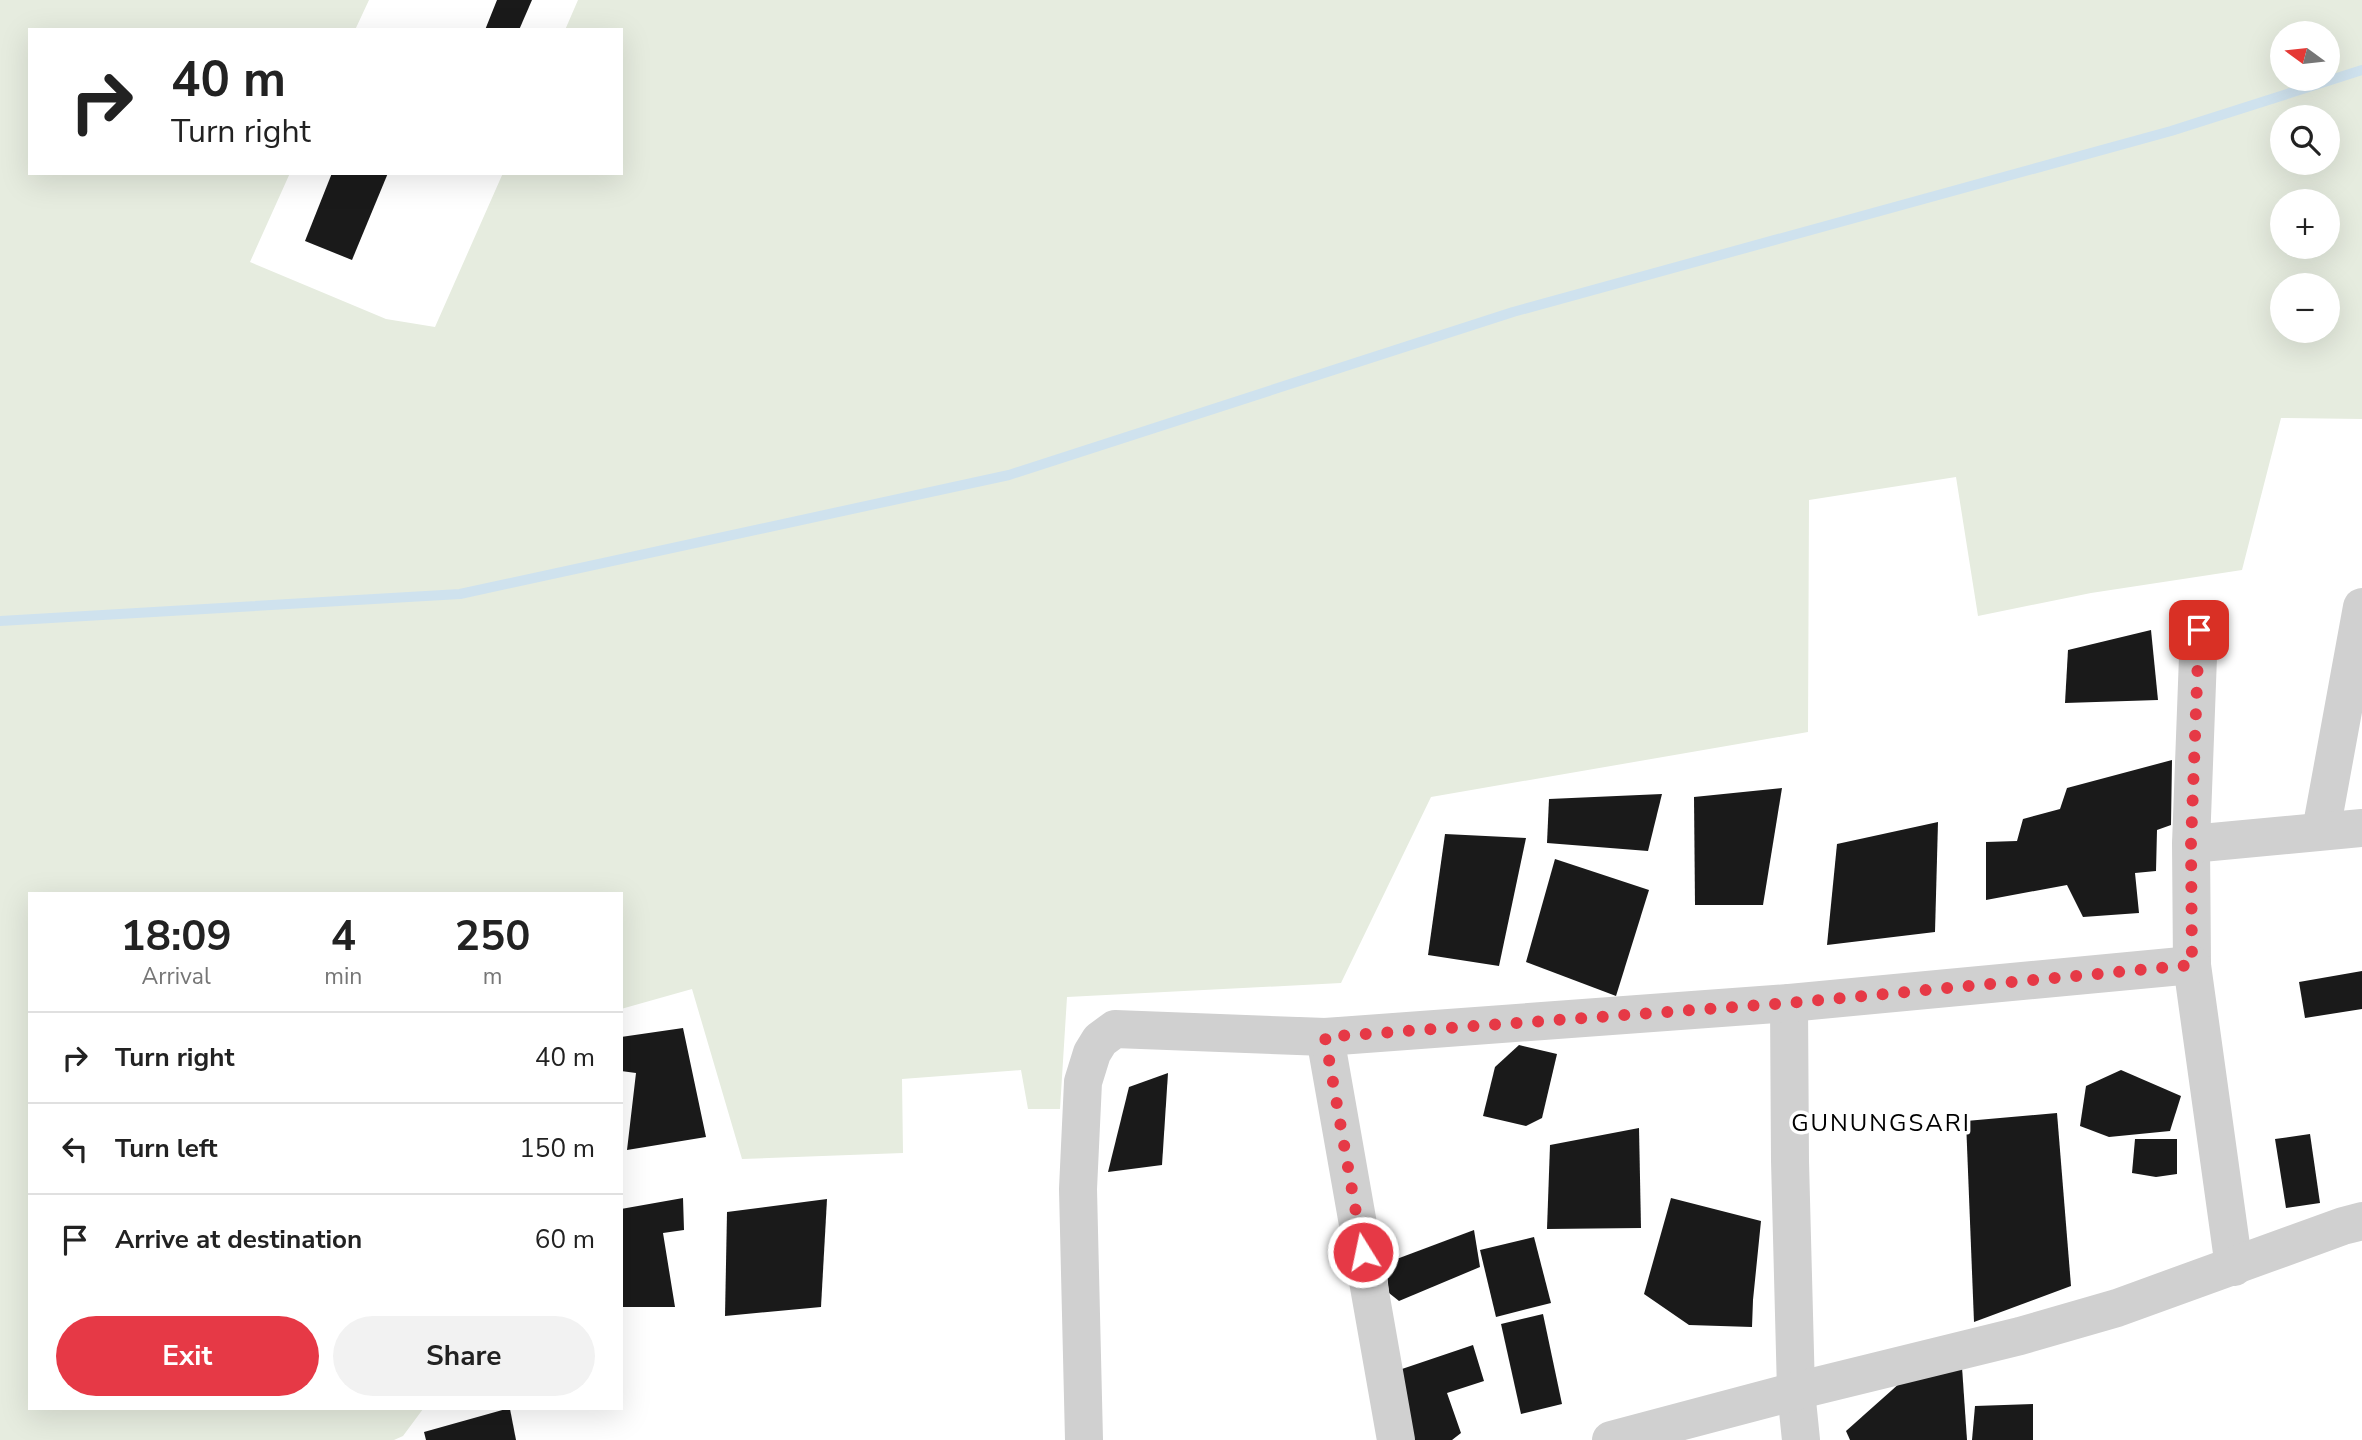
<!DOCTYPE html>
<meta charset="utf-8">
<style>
:root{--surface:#fff;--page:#f2f2f2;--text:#222;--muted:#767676;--line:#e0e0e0;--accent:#e63946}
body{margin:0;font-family:"Nunito Sans",sans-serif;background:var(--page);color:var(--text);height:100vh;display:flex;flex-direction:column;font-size:26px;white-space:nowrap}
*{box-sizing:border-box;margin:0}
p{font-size:23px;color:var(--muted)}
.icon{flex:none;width:38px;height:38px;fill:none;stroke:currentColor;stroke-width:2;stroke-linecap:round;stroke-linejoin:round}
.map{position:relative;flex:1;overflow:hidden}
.side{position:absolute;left:28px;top:892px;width:595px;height:518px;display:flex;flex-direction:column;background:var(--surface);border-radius:0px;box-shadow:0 7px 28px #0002}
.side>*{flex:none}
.top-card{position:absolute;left:28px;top:28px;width:595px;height:147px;border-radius:0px;box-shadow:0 7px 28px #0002;background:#fff;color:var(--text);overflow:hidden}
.needle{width:46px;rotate:285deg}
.tools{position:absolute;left:2270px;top:21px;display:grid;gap:14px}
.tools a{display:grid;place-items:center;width:70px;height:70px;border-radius:50%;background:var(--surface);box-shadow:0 7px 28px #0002;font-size:35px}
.pin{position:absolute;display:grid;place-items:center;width:60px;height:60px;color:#fff;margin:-30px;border-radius:14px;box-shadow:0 4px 10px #0006}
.me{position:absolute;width:77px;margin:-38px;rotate:350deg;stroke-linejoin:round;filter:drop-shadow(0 0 5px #0008)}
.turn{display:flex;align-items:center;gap:24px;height:147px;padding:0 28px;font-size:32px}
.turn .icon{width:91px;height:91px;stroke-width:2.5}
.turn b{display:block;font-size:49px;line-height:60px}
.eta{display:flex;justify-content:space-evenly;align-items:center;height:119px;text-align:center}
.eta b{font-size:42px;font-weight:700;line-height:49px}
.action{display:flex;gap:14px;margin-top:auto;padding:14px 28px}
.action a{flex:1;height:80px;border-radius:42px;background:var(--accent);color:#fff;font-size:28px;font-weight:700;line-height:80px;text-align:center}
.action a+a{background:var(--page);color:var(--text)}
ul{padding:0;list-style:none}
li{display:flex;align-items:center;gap:21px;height:91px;padding:0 28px;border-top:2px solid var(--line)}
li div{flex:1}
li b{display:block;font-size:26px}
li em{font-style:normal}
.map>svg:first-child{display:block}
.green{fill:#e6ecdf;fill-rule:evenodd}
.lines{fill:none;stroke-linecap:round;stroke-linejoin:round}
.stream{stroke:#cfe2ee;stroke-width:10}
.building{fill:#1a1a1a}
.street{stroke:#d0d0d0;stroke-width:38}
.route{stroke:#e63946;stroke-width:12;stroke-dasharray:0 21.6}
.labels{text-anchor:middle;stroke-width:7;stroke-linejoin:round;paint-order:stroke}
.quarter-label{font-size:24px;letter-spacing:2px;fill:#000;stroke:#fff}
</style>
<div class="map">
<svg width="2362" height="1440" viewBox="0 0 2362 1440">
<rect width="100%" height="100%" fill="#fff"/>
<!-- green -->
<path class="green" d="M0,0h369l-14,30h-325v143h260l-40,89 136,57 49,8 68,-154h118v-143h-56l13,-30h1784v419l-81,-1 -39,152 -151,23 -113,23 -22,-139 -147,23 -1,232 -377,65 -90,186 -274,14 -7,112h-32l-7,-39 -119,9 1,74 -161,6 -50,-170 -71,20v-115h-591v515h393l-20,27 -9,4h-394zM2282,33h46v46h-46zM2282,117h46v46h-46zM2282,201h46v46h-46zM2282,285h46v46h-46z"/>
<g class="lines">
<!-- stream -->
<path class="stream" d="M0,621l460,-27 549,-119 504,-163 658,-181 191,-61"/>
</g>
<!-- building -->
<g class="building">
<path d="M497,0h35l-13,30h-34z"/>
<path d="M332,173h56l-36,87 -47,-19z"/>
<path d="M2151,630l7,70 -93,3 3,-53z"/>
<path d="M2172,760l-1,65 -14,5 -1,41 -21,2 4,40 -56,4 -16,-32 -81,15v-58l31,-1 6,-22 37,-10 7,-21z"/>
<path d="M1782,788l-19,117h-68l-1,-108z"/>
<path d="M1662,794l-14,57 -101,-8 2,-44z"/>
<path d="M1938,822l-3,110 -108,13 10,-101z"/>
<path d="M1445,834l81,4 -27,128 -71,-11z"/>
<path d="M1555,859l94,31 -33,106 -90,-34z"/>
<path d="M2362,971v38l-57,9 -6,-36z"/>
<path d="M683,1028l23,109 -79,13 9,-77 -15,-2v-34z"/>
<path d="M1519,1045l38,9 -15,64 -16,8 -43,-10 12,-49z"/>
<path d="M2121,1070l60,26 -11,35 -61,6 -29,-11 6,-40z"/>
<path d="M1168,1073l-6,92 -54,7 21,-85z"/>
<path d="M2057,1113l14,173 -97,36 -8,-201z"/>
<path d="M1639,1128l2,100 -94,1 3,-84z"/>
<path d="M2310,1134l10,69 -34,5 -11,-69z"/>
<path d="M2135,1139h42v35l-21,3 -24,-4z"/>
<path d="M683,1198l1,32 -21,3 12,74h-54v-98z"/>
<path d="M1671,1198l90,23 -8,79 -1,27 -63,-2 -45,-31z"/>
<path d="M827,1199l-6,108 -96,9 2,-104z"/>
<path d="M1474,1230l6,37 -81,34 -10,-8 -3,-30z"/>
<path d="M1534,1237l17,66 -55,14 -16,-67z"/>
<path d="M1543,1314l19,90 -41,10 -20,-90z"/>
<path d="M1473,1345l11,36 -37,12 14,40 -9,7h-45l-11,-69z"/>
<path d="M1962,1367l5,73h-117l-4,-9 64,-57z"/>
<path d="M2033,1404v36h-61l3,-34z"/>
<path d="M506,1409h4l6,31h-90l-2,-8z"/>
</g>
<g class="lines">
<!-- street -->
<g class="street">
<path d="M2199,630l-8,214 1,121 42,302"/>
<path d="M2321,831l41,-224"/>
<path d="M2191,844l171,-16"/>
<path d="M1789,1003l1,158 6,230 5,49"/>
<path d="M1325,1037l71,403"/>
<path d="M1084,1440l-6,-251 5,-107 9,-29 8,-13 15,-11 210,8 464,-34 403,-38"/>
<path d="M1611,1440l185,-49 224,-55 97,-28 226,-82 19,-5"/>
</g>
</g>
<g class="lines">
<!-- route -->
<path class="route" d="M1363,1252l-38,-215 464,-34 403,-38 -1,-121 8,-214"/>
</g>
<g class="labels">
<!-- quarter labels -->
<g class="quarter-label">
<text x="1881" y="1131">GUNUNGSARI</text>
</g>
</g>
</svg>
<div class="tools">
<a><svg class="needle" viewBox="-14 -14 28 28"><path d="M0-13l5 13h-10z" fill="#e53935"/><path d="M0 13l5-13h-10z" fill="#767676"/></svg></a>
<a><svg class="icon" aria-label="search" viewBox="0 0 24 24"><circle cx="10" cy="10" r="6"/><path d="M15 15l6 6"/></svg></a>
<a>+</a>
<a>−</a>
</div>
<div class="pin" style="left:2199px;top:630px;background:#d93025"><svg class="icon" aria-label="arrive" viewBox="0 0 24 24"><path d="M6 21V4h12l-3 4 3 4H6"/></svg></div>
<svg class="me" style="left:1363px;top:1252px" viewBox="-20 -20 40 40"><circle r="17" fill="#e63946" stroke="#fff" stroke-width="3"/><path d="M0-11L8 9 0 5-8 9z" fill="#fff"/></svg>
<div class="top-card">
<div class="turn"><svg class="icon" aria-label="right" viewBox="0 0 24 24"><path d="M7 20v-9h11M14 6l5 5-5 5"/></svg><div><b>40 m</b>Turn right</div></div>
</div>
<section class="side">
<div class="eta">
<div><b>18:09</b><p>Arrival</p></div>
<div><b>4</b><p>min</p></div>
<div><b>250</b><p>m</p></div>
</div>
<ul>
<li><svg class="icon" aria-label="right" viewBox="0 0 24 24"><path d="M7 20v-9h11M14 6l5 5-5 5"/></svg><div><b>Turn right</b></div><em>40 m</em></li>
<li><svg class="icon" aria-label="left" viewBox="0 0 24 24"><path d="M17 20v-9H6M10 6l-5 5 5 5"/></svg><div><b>Turn left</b></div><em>150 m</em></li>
<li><svg class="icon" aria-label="arrive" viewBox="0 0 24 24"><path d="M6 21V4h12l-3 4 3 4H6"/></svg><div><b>Arrive at destination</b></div><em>60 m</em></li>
</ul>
<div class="action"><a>Exit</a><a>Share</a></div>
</section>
</div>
